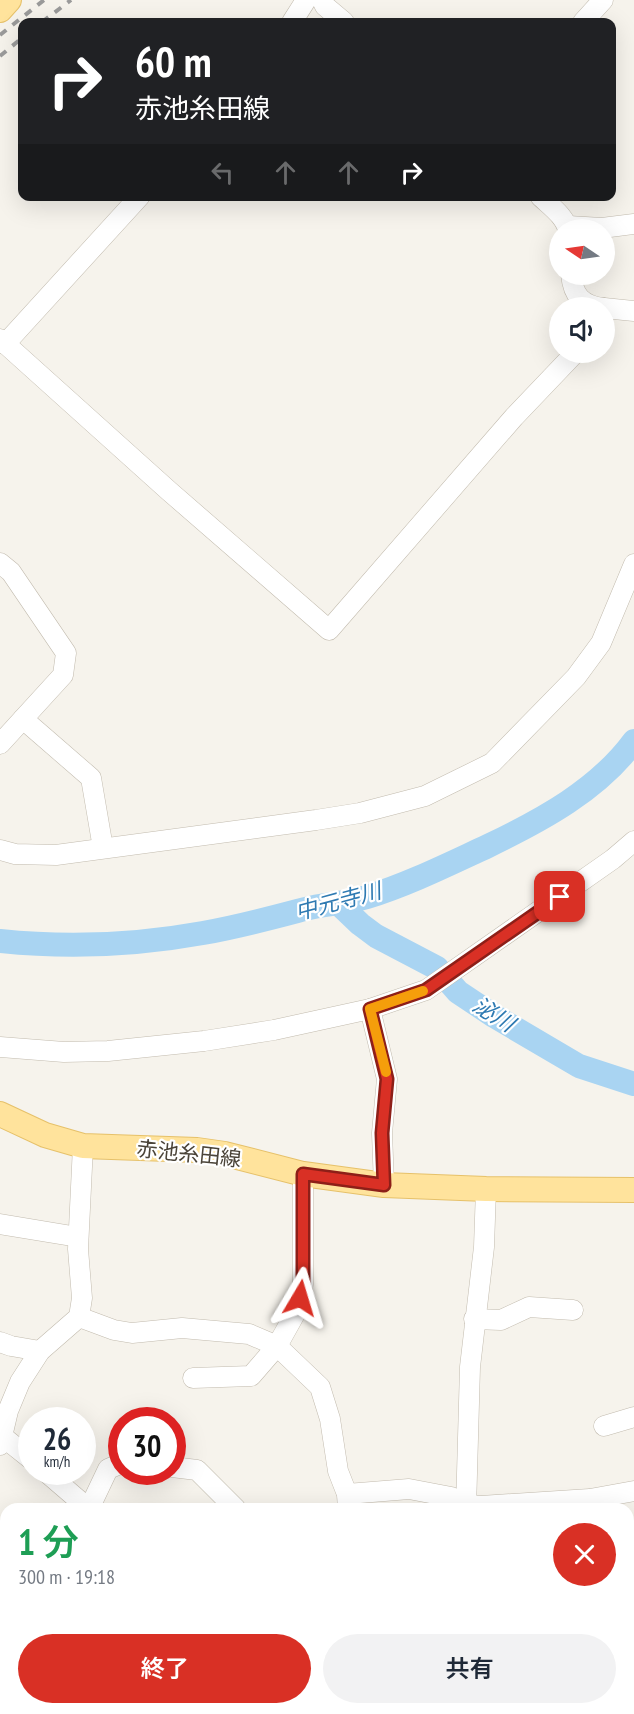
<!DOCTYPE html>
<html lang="ja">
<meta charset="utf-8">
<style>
:root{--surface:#fff;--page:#f2f2f3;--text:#1f2937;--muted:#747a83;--accent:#d93025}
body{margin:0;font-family:"PT Sans Narrow","Noto Sans JP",sans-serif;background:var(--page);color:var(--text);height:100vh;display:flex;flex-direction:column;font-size:22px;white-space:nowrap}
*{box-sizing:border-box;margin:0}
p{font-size:20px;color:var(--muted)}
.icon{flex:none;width:33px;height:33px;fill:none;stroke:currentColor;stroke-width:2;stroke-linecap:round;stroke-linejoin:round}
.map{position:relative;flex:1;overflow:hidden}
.side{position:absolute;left:0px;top:1503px;width:634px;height:212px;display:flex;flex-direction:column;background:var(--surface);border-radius:18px 18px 0 0;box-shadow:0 6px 24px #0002}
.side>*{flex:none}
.hud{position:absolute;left:18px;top:18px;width:598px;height:183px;border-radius:12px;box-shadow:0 6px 24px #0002;background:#202124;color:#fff;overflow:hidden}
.needle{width:39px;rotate:283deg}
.buttons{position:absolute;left:549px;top:219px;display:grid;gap:12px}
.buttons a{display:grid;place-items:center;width:66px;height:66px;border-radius:50%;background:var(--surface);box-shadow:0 6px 24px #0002;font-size:30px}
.speed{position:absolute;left:18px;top:1407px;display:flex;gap:12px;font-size:30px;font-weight:700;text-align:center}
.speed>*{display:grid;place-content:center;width:78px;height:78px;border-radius:50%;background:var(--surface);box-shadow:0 6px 24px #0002;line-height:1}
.speed small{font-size:15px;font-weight:400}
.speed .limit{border:9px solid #d22;background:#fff;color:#111}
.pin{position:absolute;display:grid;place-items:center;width:51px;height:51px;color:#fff;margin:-26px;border-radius:12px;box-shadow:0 3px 9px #0006}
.me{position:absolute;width:66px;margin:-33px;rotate:7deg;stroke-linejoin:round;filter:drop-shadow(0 0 4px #0008)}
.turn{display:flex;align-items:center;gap:21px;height:126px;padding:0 18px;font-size:27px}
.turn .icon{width:78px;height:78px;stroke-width:2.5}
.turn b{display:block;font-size:42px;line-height:51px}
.lanes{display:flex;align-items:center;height:57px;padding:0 18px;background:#0003;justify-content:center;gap:30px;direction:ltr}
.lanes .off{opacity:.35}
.round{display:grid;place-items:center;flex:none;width:63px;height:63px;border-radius:32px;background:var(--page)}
.head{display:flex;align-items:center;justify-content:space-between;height:102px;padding:0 18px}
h1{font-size:36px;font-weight:600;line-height:45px;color:#1e9e55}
.button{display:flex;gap:12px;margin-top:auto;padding:12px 18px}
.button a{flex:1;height:69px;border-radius:36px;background:var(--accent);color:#fff;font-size:24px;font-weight:600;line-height:69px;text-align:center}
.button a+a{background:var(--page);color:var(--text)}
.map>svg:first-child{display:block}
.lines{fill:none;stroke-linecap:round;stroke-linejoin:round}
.river{stroke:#a9d4f2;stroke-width:24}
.minor-casing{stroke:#c2bbae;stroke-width:21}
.major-casing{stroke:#e6c16a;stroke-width:26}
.minor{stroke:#fff;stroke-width:20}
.major{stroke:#ffe39c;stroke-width:24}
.rail{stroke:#9a9a9a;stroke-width:4;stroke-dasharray:8 8;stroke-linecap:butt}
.route-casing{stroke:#8d1f18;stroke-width:15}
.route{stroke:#d93025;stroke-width:10}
.slow{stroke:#f59e0b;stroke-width:10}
.labels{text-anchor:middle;stroke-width:4.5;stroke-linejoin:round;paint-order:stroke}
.street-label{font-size:21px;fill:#4b4439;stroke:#fff}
.water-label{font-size:22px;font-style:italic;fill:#2e7ab2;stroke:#fff}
</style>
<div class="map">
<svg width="634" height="1714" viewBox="0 0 634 1714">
<rect width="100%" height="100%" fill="#f6f3ec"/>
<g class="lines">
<!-- river -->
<g class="river">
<path d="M338,903l22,21 16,12 61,32 21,24 36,24 85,50 55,18"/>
<path d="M0,941c67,7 137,4 203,-8 35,-6 68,-15 102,-24 20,-5 42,-6 62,-12 42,-13 82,-33 121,-51 54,-26 110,-56 146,-105"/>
</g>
<!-- minor casing -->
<g class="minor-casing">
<g id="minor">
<path d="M322,0l3,6 19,16"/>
<path d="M292,22l14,-22"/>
<path d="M583,22l20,-22"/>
<path d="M540,196c10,10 25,20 28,34"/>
<path d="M568,226l34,2 32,-4"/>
<path d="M571,274c2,22 11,31 32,34"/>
<path d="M604,308l30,3"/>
<path d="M0,339l169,152 160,139 185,-213 62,-65"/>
<path d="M5,344l135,-148"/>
<path d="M0,563l11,9 55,81 -3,22 -63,69"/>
<path d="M23,719l68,59 12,70"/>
<path d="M0,850l15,4 41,1 260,-35 44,-7 65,-17 67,-33 84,-86 25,-34 33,-79"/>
<path d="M370,1009l17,70 -5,54 2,52"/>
<path d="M0,1047l64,5 44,-1 96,-10 70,-11 96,-21 56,-19 187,-131 21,-18"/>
<path d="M0,1224l78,13"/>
<path d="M79,1317l35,13 18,3 50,-5 67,6 28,12 43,41 10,32 8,52 9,23 1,15"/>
<path d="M474,1319l27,1 28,-13 44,3"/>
<path d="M0,1342l11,4 29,5"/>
<path d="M193,1378l58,-2 26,-30 19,-34 7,-28v-110"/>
<path d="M604,1426l30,-9"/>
<path d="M2,1436l30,24"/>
<path d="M0,1445l8,-34 12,-29 20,-31 39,-34 3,-19 -4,-49 5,-103"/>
<path d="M172,1467l25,3 39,39"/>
<path d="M46,1472l43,37 19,-40 14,-6"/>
<path d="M347,1494l62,-5 42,8 16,8 14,1 109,-7 44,-8"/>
<path d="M466,1509l4,-142 14,-120 2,-58"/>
<path d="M628,1605l6,-22"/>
<path d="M0,1664l1,-2 5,2"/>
<path d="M628,1665l6,20"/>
<path d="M505,1708l12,6"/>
<path d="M68,1714l7,-6"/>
<path d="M290,1714l2,-6"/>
<path d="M408,1714l3,-6"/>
</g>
</g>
<!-- major casing -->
<g class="major-casing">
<g id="major">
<path d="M0,10l9,-10"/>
<path d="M0,1114l45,21 38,11 114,4 28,4 78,20 81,11 102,4 148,1"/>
</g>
</g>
<!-- minor -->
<use href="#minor" class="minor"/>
<!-- major -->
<use href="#major" class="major"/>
<!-- rail -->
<g class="rail">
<path d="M42,22l29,-22"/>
<path d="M0,35l44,-35"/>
<path d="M0,56l22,-18"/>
</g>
</g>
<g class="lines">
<!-- route casing -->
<g class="route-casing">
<path id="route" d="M300,1298l3,-14v-110l81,11 -2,-52 5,-54 -17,-70 56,-19 134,-93"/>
</g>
<!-- route -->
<use href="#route" class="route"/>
<!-- slow -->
<path class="slow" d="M386,1072l-16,-63 53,-18"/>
</g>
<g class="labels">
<!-- street labels -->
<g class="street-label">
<text transform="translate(189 1154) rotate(6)" y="7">赤池糸田線</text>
</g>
<!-- water labels -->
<g class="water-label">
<text transform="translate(338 901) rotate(-15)" y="8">中元寺川</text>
<text transform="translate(494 1014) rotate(32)" y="8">泌川</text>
</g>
</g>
</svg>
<div class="buttons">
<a><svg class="needle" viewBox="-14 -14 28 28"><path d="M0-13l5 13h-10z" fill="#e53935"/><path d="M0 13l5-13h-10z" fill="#747a83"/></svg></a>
<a><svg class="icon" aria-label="sound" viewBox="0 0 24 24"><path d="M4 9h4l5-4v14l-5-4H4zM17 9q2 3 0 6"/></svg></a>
</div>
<div class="speed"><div>26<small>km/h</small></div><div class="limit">30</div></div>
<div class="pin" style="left:560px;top:897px;background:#d93025"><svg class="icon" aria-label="arrive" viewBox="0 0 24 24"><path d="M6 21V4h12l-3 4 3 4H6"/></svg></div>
<svg class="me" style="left:300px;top:1298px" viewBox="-20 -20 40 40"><path d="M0-17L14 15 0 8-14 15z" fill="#d93025" stroke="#fff" stroke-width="4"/></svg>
<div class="hud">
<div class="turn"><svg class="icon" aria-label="right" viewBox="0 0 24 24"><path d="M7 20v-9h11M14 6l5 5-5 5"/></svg><div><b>60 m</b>赤池糸田線</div></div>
<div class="lanes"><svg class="icon off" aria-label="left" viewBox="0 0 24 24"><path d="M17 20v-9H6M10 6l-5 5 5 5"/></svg><svg class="icon off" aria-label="ahead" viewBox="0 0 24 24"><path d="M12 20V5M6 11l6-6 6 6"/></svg><svg class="icon off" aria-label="ahead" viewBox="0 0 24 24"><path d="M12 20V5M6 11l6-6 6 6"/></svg><svg class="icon" aria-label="right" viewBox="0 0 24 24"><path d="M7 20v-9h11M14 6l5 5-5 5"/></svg></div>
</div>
<section class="side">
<div class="head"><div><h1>1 分</h1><p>300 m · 19:18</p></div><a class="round" style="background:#d93025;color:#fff"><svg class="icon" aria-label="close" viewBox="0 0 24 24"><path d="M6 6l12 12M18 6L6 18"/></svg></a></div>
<div class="button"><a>終了</a><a>共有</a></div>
</section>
</div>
